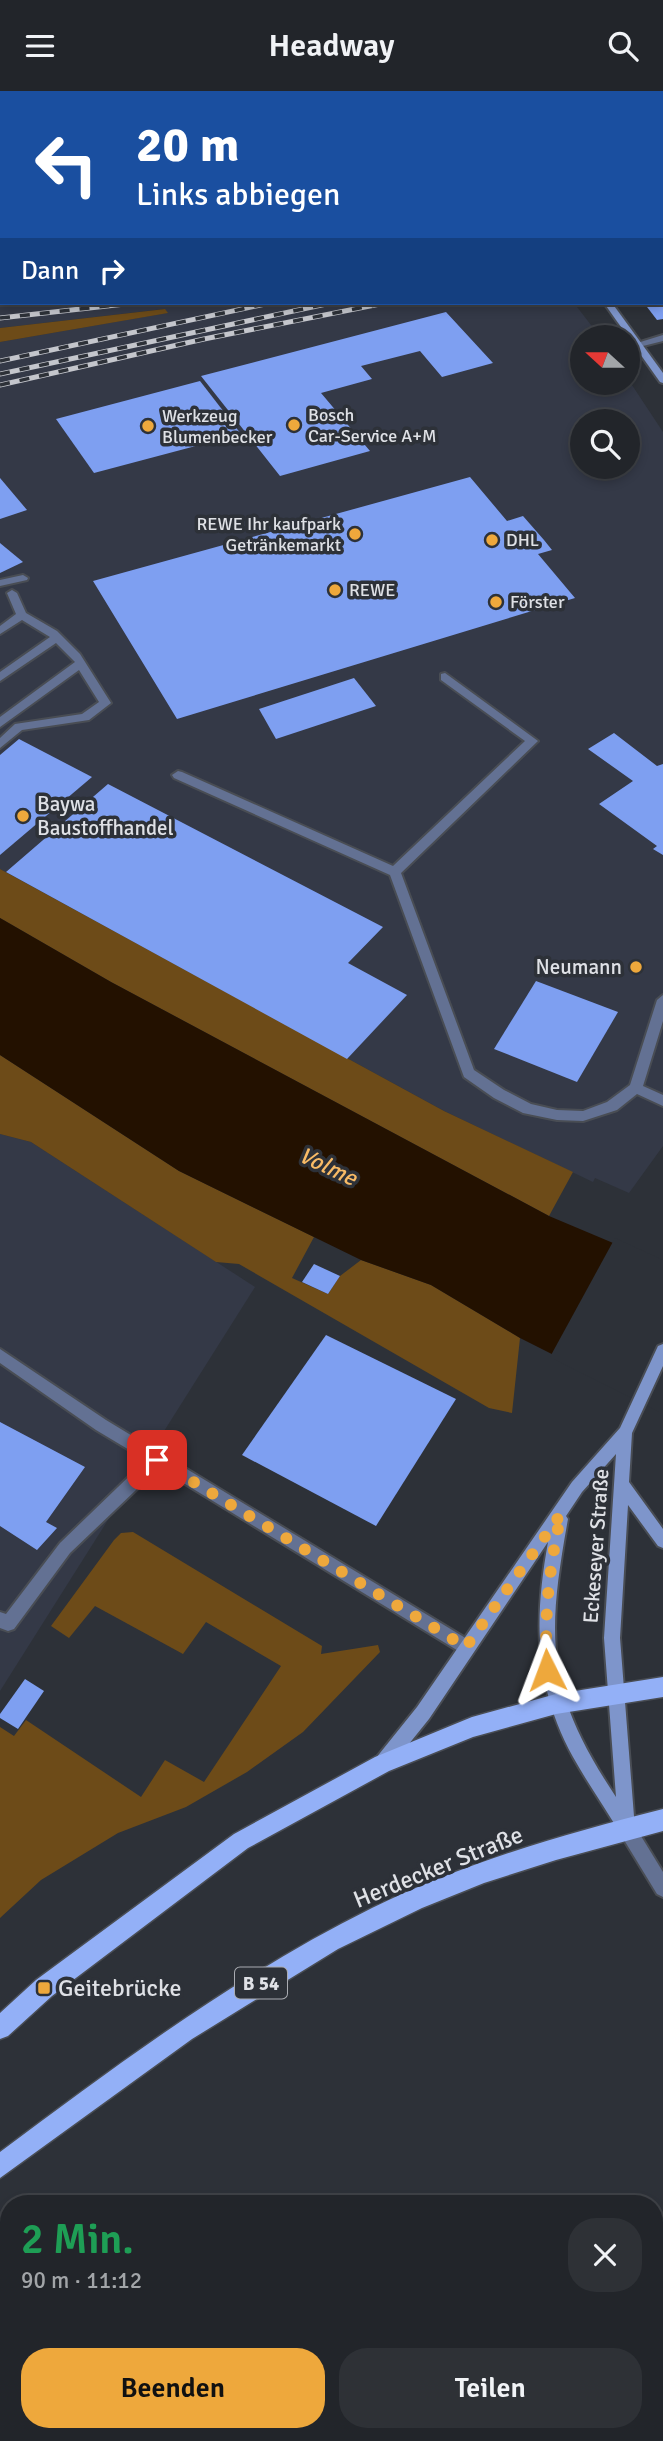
<!DOCTYPE html>
<html lang="de">
<meta charset="utf-8">
<style>
:root{--surface:#22252a;--page:#2e3136;--text:#f1f3f6;--muted:#a2a5a8;--line:#3f4247;--accent:#eea83c}
body{margin:0;font-family:Signika,sans-serif;background:var(--page);color:var(--text);height:100vh;display:flex;flex-direction:column;font-size:26px;white-space:nowrap}
*{box-sizing:border-box;margin:0}
p{font-size:23px;color:var(--muted)}
.icon{flex:none;width:38px;height:38px;fill:none;stroke:currentColor;stroke-width:2;stroke-linecap:round;stroke-linejoin:round}
.map{position:relative;flex:1;overflow:hidden}
.sheet{position:absolute;left:0px;top:2104px;width:663px;height:247px;display:flex;flex-direction:column;background:var(--surface);border-radius:28px 28px 0 0;box-shadow:0 4px 10px #0003,0 0 0 2px var(--line)}
.sheet>*{flex:none}
.guide{position:absolute;left:0px;top:0px;width:663px;height:214px;box-shadow:0 4px 10px #0003,0 0 0 2px var(--line);background:#1a4fa0;color:#fff;overflow:hidden}
.needle{width:46px;rotate:291deg}
.buttons{position:absolute;left:570px;top:234px;display:grid;gap:14px}
.buttons a{display:grid;place-items:center;width:70px;height:70px;border-radius:50%;background:var(--surface);box-shadow:0 4px 10px #0003,0 0 0 2px var(--line);font-size:35px}
.pin{position:absolute;display:grid;place-items:center;width:60px;height:60px;color:#fff;margin:-30px;border-radius:14px;box-shadow:0 4px 10px #0006}
.me{position:absolute;width:77px;margin:-38px;rotate:357deg;stroke-linejoin:round;filter:drop-shadow(0 0 5px #0008)}
.turn{display:flex;align-items:center;gap:24px;height:147px;padding:0 21px;font-size:32px}
.turn .icon{width:91px;height:91px;stroke-width:2.5}
.turn b{display:block;font-size:49px;line-height:60px}
.then{display:flex;align-items:center;height:66px;padding:0 21px;background:#0003;gap:14px;font-size:26px}
.round{display:grid;place-items:center;flex:none;width:74px;height:74px;border-radius:28px;background:var(--page)}
.overview{display:flex;align-items:center;justify-content:space-between;height:119px;padding:0 21px}
h1{font-size:42px;font-weight:600;line-height:52px;color:#1e9e55}
.cta{display:flex;gap:14px;margin-top:auto;padding:14px 21px}
.cta a{flex:1;height:80px;border-radius:28px;background:var(--accent);color:#111;font-size:28px;font-weight:600;line-height:80px;text-align:center}
.cta a+a{background:var(--page);color:var(--text)}
header{display:flex;justify-content:space-between;align-items:center;height:91px;padding:0 21px;background:var(--surface);font-size:32px;font-weight:600}
.map>svg:first-child{display:block}
.built{fill:#343947;fill-rule:evenodd}
.green{fill:#6d4b18}
.water{fill:#231100}
.pier{fill:#2d3138}
.building{fill:#7e9ff1}
.lines{fill:none;stroke-linecap:round;stroke-linejoin:round}
.lane-casing{stroke:#494d54;stroke-width:4}
.street-casing{stroke:#494d54;stroke-width:4}
.secondary-casing{stroke:#494d54;stroke-width:4}
.primary-casing{stroke:#494d54;stroke-width:3}
.lane{fill:#637193;fill-rule:evenodd}
.street{fill:#637193;fill-rule:evenodd}
.secondary{fill:#7e95cb;fill-rule:evenodd}
.primary{fill:#93b0f7;fill-rule:evenodd}
.rail-casing{stroke:#c4c6cc;stroke-width:5}
.rail{stroke:#2d3138;stroke-width:3.5;stroke-dasharray:10;stroke-linecap:butt}
.route{stroke:#eea83c;stroke-width:12;stroke-dasharray:0 21.6}
.poi-dot{fill:#eea83c;stroke:#2d3138;stroke-width:2.5}
.labels{text-anchor:middle;stroke-width:7;stroke-linejoin:round;paint-order:stroke}
.far-poi-label{font-size:18px;fill:#dfe1e6;stroke:#2d3138;text-anchor:start}
.shield{fill:#2d3138;stroke:#aaacb2;stroke-width:2}
.shield-label{font-size:19px;font-weight:bold;fill:#dfe1e6}
.poi-label{font-size:21px;fill:#dfe1e6;stroke:#2d3138;text-anchor:start}
.street-label{font-size:21px;fill:#dfe1e6;stroke:#2d3138}
.water-label{font-size:23px;font-style:italic;fill:#f8bb66;stroke:#2d3138}
.near-street-label{font-size:24px;fill:#dfe1e6;stroke:#2d3138}
.near-poi-label{font-size:24px;fill:#dfe1e6;stroke:#2d3138;text-anchor:start}
</style>
<header><svg class="icon" aria-label="menu" viewBox="0 0 24 24"><path d="M4 6h16M4 12h16M4 18h16"/></svg>Headway<svg class="icon" aria-label="search" viewBox="0 0 24 24"><circle cx="10" cy="10" r="6"/><path d="M15 15l6 6"/></svg></header>
<div class="map">
<svg width="663" height="2350" viewBox="0 0 663 2350">
<rect width="100%" height="100%" fill="#2d3138"/>
<!-- built -->
<g class="built">
<path d="M0,0h417l1,2h-416l-2,139z"/>
<path d="M0,190l2,22h572l27,35h-18v45h45v-4l35,53v714l-34,47 -34,-15 -2,4 -149,-71 -444,-242v-527l167,-29 -3,-4 -164,19zM583,331h45v45h-45z"/>
<path d="M0,1043l31,8 224,145 -255,404z"/>
</g>
<!-- green -->
<g class="green">
<path d="M165,218l3,4 -168,29v-14z"/>
<path d="M0,778l444,242 129,61 -24,44 -438,-234 -111,-64z"/>
<path d="M0,964l179,116 135,66 -22,41 36,16 12,-18 21,-16 70,25 89,53 -8,75 -23,-5 -250,-144 -23,-2 -185,-120 -31,-8z"/>
<path d="M133,1441l189,114 -1,8 57,-9 2,7 -77,80 -56,40 -61,35 -68,26 -77,47 -41,38v-191l14,9 12,-16 115,77 24,-37 39,22 77,-116 -75,-44 -23,32 -88,-48 -26,32 -18,-12 63,-86 7,-7z"/>
</g>
<!-- water -->
<path class="water" d="M0,827l111,64 438,234 114,48v146l-143,-72 -89,-53 -70,-25 -182,-89 -179,-116z"/>
<!-- pier -->
<path class="pier" d="M615,1147l48,22v154l-113,-57z"/>
<!-- building -->
<g class="building">
<path d="M644,212h19v16l-6,1z"/>
<path d="M446,221l47,51 -51,14 -22,-26 -59,15 11,13 -51,14 49,58 -90,25 -79,-100z"/>
<path d="M200,290l41,53 -147,39 -38,-54z"/>
<path d="M470,386l37,44 16,-5 21,24 8,10 -14,4 37,44 -398,121 -84,-138z"/>
<path d="M0,387l27,32 -27,9z"/>
<path d="M0,452l23,19 -23,11z"/>
<path d="M354,587l22,28 -100,33 -17,-30z"/>
<path d="M614,642l43,33 6,-2v91l-10,-6 4,-3 -58,-42 34,-23 -45,-32z"/>
<path d="M19,648l73,38 -92,78v-100z"/>
<path d="M108,693l275,143 -35,36 59,32 -60,64 -341,-187z"/>
<path d="M536,890l82,31 -41,70 -83,-33z"/>
<path d="M314,1173l26,12 -12,18 -26,-12z"/>
<path d="M326,1244l130,64 -80,127 -134,-71z"/>
<path d="M0,1331l85,45 -39,55 11,6 -20,22 -37,-24z"/>
<path d="M25,1588l19,12 -26,38 -18,-11v-4z"/>
<path d="M663,2306v44h-192l2,-4 32,-4h149v-35z"/>
</g>
<g class="lines">
<!-- lane casing -->
<g class="lane-casing">
<g id="lane">
<path d="M32,0h8l2,2h-9z"/>
<path d="M23,484l5,3 -1,2 -27,6v-6z"/>
<path d="M12,499l5,3 9,20 31,18 23,23 31,49 -22,17 -67,10 -22,18v-10l15,-14 67,-10 17,-12 -20,-32 -79,57v-10l75,-55 -19,-19 -56,38v-9l50,-35 -28,-17 -22,14v-8l16,-12 -9,-21z"/>
<path d="M445,582l93,68 -137,132 73,197 30,20 27,14 26,6 26,1 24,-9 23,-17 27,-85 6,-5v26l-20,65 20,9v11l-26,-12 -20,16 -34,11 -26,-1 -34,-7 -29,-15 -30,-21 -74,-202 -216,-97 -2,-3 6,-4 4,1 211,94 132,-125 -84,-61v-6z"/>
<path d="M0,1258l106,71 366,222 2,5 -2,5 -6,3 -6,-3 -301,-184 -89,85 -56,76 -6,2 -8,-3v-16l6,2 54,-71 86,-83 -50,-30 -96,-67z"/>
<path d="M627,1730l6,2 30,49v25l-6,-3 -36,-59 -2,-6 2,-6z"/>
</g>
</g>
<!-- street casing -->
<g class="street-casing">
<path id="street" d="M663,244v6l-24,6 -5,-3z"/>
</g>
<!-- secondary casing -->
<g class="secondary-casing">
<g id="secondary">
<path d="M604,212h8l51,70v10l-3,-1z"/>
<path d="M663,1253v22l-31,67 -3,49 34,47v19l-5,-2 -30,-41 -8,133 15,191 -2,6 -6,2 -6,-2c-15,-26 -33,-51 -48,-78 -39,-71 -39,-137 -25,-215l-119,177 -41,51 -6,2 -6,-2 -2,-6 2,-6 41,-51 155,-225 48,-54 38,-82zM616,1363l-12,184 12,159c-70,-105 -70,-157 -48,-278l-2,-3 16,-24z"/>
</g>
</g>
<!-- primary casing -->
<g class="primary-casing">
<g id="primary">
<path d="M663,1586v20l-107,17 -83,23 -84,34 -141,77 -196,148 -44,40 -8,3v-26l36,-33 198,-146 141,-77 97,-40 84,-23z"/>
<path d="M663,1718v22l-107,29 -72,23 -62,25 -84,41 -146,90 -192,139v-26c119,-89 239,-178 372,-244 92,-45 192,-74 291,-99z"/>
</g>
</g>
<!-- lane -->
<use href="#lane" class="lane"/>
<!-- street -->
<use href="#street" class="street"/>
<!-- secondary -->
<use href="#secondary" class="secondary"/>
<!-- primary -->
<use href="#primary" class="primary"/>
<!-- rail casing -->
<g class="rail-casing">
<g id="rail">
<path d="M436,2l8,-2"/>
<path d="M0,227l134,-15"/>
<path d="M0,270l270,-58"/>
<path d="M0,283l331,-71"/>
<path d="M0,294l204,-46 181,-36"/>
</g>
</g>
<!-- rail -->
<use href="#rail" class="rail"/>
</g>
<g class="lines">
<!-- route -->
<path class="route" d="M157,1369l309,187 95,-133c-12,55 -17,100 -14,156"/>
</g>
<!-- markers -->
<g class="poi-dot">
<circle cx="294" cy="334" r="7"/>
<circle cx="148" cy="335" r="7"/>
<circle cx="355" cy="443" r="7"/>
<circle cx="492" cy="449" r="7"/>
<circle cx="335" cy="499" r="7"/>
<circle cx="496" cy="511" r="7"/>
<circle cx="23" cy="725" r="7"/>
<circle cx="636" cy="876" r="7"/>
<rect x="37" y="1890" width="14" height="14" rx="3.5"/>
</g>
<g class="labels">
<!-- far-poi labels -->
<g class="far-poi-label">
<text x="308" y="330">Bosch<tspan x="308" dy="21">Car-Service A+M</tspan></text>
<text x="162" y="331">Werkzeug<tspan x="162" dy="21">Blumenbecker</tspan></text>
<text x="341" y="439" text-anchor="end">REWE Ihr kaufpark<tspan x="341" dy="21">Getränkemarkt</tspan></text>
<text x="506" y="455">DHL</text>
<text x="349" y="505">REWE</text>
<text x="510" y="517">Förster</text>
</g>
<!-- shield labels -->
<rect class="shield" x="235" y="1876.5" width="52" height="31" rx="5"/>
<g class="shield-label">
<text x="261" y="1899">B 54</text>
</g>
<!-- poi labels -->
<g class="poi-label">
<text x="37" y="720">Baywa<tspan x="37" dy="24">Baustoffhandel</tspan></text>
<text x="622" y="883" text-anchor="end">Neumann</text>
</g>
<!-- street labels -->
<g class="street-label">
<text transform="translate(596 1455) rotate(-86)" y="7">Eckeseyer Straße</text>
</g>
<!-- water labels -->
<g class="water-label">
<text transform="translate(328 1075) rotate(25)" y="8">Volme</text>
</g>
<!-- near-street labels -->
<g class="near-street-label">
<text transform="translate(438 1776) rotate(-22)" y="8">Herdecker Straße</text>
</g>
<!-- near-poi labels -->
<g class="near-poi-label">
<text x="58" y="1905">Geitebrücke</text>
</g>
</g>
</svg>
<div class="buttons">
<a><svg class="needle" viewBox="-14 -14 28 28"><path d="M0-13l5 13h-10z" fill="#e53935"/><path d="M0 13l5-13h-10z" fill="#a2a5a8"/></svg></a>
<a><svg class="icon" aria-label="search" viewBox="0 0 24 24"><circle cx="10" cy="10" r="6"/><path d="M15 15l6 6"/></svg></a>
</div>
<div class="pin" style="left:157px;top:1369px;background:#d93025"><svg class="icon" aria-label="arrive" viewBox="0 0 24 24"><path d="M6 21V4h12l-3 4 3 4H6"/></svg></div>
<svg class="me" style="left:547px;top:1579px" viewBox="-20 -20 40 40"><path d="M0-17L14 15 0 8-14 15z" fill="#eea83c" stroke="#fff" stroke-width="4"/></svg>
<div class="guide">
<div class="turn"><svg class="icon" aria-label="left" viewBox="0 0 24 24"><path d="M17 20v-9H6M10 6l-5 5 5 5"/></svg><div><b>20 m</b>Links abbiegen</div></div>
<div class="then">Dann<svg class="icon" aria-label="right" viewBox="0 0 24 24"><path d="M7 20v-9h11M14 6l5 5-5 5"/></svg></div>
</div>
<section class="sheet">
<div class="overview"><div><h1>2 Min.</h1><p>90 m · 11:12</p></div><a class="round"><svg class="icon" aria-label="close" viewBox="0 0 24 24"><path d="M6 6l12 12M18 6L6 18"/></svg></a></div>
<div class="cta"><a>Beenden</a><a>Teilen</a></div>
</section>
</div>
